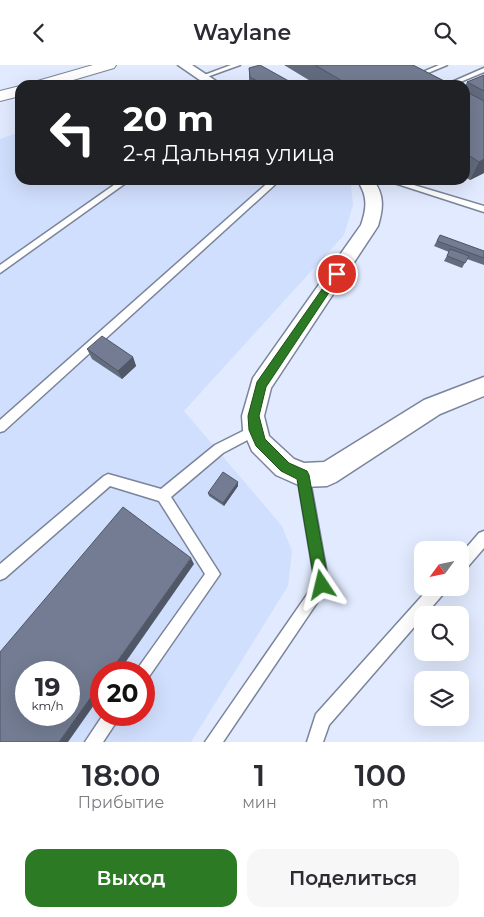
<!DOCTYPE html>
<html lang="ru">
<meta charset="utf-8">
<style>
:root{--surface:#fff;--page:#f7f7f7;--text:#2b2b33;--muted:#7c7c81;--accent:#2c7b24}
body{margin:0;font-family:Montserrat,sans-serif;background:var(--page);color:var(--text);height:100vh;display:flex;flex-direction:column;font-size:19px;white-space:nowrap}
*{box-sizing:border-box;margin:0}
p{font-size:16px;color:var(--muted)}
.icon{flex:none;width:28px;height:28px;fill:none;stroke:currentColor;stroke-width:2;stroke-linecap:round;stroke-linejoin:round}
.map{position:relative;height:677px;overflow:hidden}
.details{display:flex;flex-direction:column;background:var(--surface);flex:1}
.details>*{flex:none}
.banner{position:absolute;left:15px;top:15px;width:455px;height:105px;border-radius:15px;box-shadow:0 5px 20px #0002;background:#202124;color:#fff;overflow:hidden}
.needle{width:32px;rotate:237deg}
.fabs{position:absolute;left:414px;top:476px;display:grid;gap:10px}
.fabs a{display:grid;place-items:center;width:55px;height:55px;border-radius:10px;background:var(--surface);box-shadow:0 5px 20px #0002;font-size:25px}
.speed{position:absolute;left:15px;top:596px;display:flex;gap:10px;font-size:25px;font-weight:700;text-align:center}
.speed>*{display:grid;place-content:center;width:65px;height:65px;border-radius:50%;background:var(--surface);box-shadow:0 5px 20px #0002;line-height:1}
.speed small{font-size:12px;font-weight:400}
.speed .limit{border:8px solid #d22;background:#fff;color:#111}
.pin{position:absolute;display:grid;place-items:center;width:42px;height:42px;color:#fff;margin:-21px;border:2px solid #fff;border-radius:50%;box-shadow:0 1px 5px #0007}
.me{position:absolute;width:55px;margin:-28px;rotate:350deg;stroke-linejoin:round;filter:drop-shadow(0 0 4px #0008)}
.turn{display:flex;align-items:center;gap:18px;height:105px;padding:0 25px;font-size:22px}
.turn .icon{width:65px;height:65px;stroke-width:2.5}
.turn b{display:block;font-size:35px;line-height:42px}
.eta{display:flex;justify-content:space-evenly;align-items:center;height:85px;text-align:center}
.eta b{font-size:30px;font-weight:600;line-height:35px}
.cta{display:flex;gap:10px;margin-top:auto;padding:10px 25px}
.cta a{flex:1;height:58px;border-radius:15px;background:var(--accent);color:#fff;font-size:20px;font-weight:600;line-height:58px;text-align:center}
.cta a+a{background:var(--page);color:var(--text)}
header{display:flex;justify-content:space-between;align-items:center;height:65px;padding:0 25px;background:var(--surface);font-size:22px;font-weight:600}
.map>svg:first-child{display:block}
.built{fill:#d1dffe;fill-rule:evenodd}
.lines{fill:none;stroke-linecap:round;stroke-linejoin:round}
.service-casing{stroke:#7a849a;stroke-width:3}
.minor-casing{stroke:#7a849a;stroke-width:3}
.primary-casing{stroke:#7a849a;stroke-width:2}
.service{fill:#fff;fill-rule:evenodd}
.minor{fill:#fff;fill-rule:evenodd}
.primary{fill:#fff;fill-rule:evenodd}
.wall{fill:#636b7e}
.shaded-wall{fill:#505766}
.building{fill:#737c92;stroke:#505766;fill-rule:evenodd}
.route{fill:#2c7b24;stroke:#1d5017}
</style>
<header><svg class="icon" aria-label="back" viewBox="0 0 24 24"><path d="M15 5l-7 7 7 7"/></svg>Waylane<svg class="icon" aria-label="search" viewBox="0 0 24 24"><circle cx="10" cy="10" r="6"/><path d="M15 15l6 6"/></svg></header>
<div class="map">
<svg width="484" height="677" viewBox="0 0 484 677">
<rect width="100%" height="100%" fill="#e1eafe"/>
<!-- built -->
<path class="built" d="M20,67v48h326l5,5 2,20 -9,30 -160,176 98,115 10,25 -4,35 -97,156h-191v-603zM26,608h43v42h-43zM101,608h43v42h-43z"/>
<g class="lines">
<!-- service casing -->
<g class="service-casing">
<g id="service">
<path d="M231,0h9l-36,13 -5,-1z"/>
<path d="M439,0h8l-31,13 -5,-1z"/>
<path d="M484,3v4l-31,13h-8z"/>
<path d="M121,115h9l-130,93v-8z"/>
<path d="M271,115h9l-276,251 -4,1v-12z"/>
<path d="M385,115h12l87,26v6z"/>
<path d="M255,360l4,1 2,4 -2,4 -36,19 -52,44 49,77 -72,104 -4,2v-7h-9l3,-5 67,-94 -46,-73 -49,-15 -105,92 -5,2v-16l104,-88 4,-2 53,15 54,-44z"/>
<path d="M303,404l4,2 2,4 20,110 -106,157h-18l110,-159 -18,-108 2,-4z"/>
<path d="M484,466v17l-19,22 -5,2v-17l19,-22z"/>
<path d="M430,522h17l-2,5 -20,23h-3v3l-93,107 -6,17h-16l9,-28z"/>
<path d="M103,650h18l-18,27h-18z"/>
</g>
</g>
<!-- minor casing -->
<g class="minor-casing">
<g id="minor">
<path d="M178,0h14l30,20h-15z"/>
<path d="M357,115h16c12,15 10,29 5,46l-107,162 -7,28 5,20 25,23 10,4 20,-1 100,-62 60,-23v19l-44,18 -104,68 -9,4 -24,1 -27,-12 -24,-24 -9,-21 -1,-14 11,-38 108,-153c6,-17 7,-29 -4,-45z"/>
</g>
</g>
<!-- primary casing -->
<g class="primary-casing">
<g id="primary">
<path d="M93,0h23l-2,3 -58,17h-25l3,-3z"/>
<path d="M20,21v10l-20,5v-10z"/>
</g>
</g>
<!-- service -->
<use href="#service" class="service"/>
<!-- minor -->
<use href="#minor" class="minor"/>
<!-- primary -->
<use href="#primary" class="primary"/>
</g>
<!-- wall -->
<g class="wall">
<path d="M284,0h129l39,20h-135z"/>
<path d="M249,3l47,17h-47z"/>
<path d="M484,10v98l-14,7 -5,-3v-91l2,-4z"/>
<path d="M440,170l44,16v14l-17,-6 -5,9 -18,-7 5,-9 -15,-6z"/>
<path d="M87,284l46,8 3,9 -14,13 -30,-20z"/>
<path d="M238,417v4l-14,20 -15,-10 -1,-3z"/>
</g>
<!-- shaded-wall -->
<g class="shaded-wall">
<path d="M484,94v14l-14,7 9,-18z"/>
<path d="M133,292l3,9 -14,13 -4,-8z"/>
<path d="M238,417v4l-14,20 -1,-3z"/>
<path d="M191,493l3,6 -76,109h-9z"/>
<path d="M101,618v12l-33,47h-9z"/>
</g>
<!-- building -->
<g class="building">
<path d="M260,0l36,20h-32l-14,-8 -1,-9z"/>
<path d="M315,0h98l39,20h-103z"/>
<path d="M484,10v16l-17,-9z"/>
<path d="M465,26l19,10v58l-5,3 -14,-9z"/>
<path d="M440,170l44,16v7l-47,-17z"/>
<path d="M450,184l19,7 -4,7 -18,-7z"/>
<path d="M102,271l31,21 -15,14 -31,-22z"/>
<path d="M223,407l15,10 -15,21 -15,-10z"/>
<path d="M123,442l68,51 -82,115h-8v10l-42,59h-59v-90zM26,608h43v42h-43z"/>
</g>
<!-- route -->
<path class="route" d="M337,206l3,1v4l-74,111 -7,29 6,23 24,24 18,8 2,4 20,110 -2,5 -5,2 -5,-2 -2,-5 -18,-106 -16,-8 -25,-25 -7,-16 -1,-14 9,-34 77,-110z"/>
</svg>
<div class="fabs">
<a><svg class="needle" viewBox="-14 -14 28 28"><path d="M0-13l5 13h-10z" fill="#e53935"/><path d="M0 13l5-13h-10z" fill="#7c7c81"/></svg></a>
<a><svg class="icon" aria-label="search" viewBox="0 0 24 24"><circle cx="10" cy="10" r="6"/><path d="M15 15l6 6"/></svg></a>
<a><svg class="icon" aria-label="layers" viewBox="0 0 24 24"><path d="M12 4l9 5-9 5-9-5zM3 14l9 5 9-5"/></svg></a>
</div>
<div class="speed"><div>19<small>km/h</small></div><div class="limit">20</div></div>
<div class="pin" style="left:337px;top:209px;background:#d93025"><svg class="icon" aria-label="arrive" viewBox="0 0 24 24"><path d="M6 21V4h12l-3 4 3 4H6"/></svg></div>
<svg class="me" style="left:322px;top:520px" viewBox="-20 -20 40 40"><path d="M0-17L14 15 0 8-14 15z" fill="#2c7b24" stroke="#fff" stroke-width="4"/></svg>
<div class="banner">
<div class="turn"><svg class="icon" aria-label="left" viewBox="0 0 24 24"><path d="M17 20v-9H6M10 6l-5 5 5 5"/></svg><div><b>20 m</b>2-я Дальняя улица</div></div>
</div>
</div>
<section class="details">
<div class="eta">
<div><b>18:00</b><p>Прибытие</p></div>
<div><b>1</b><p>мин</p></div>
<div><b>100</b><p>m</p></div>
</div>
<div class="cta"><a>Выход</a><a>Поделиться</a></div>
</section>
